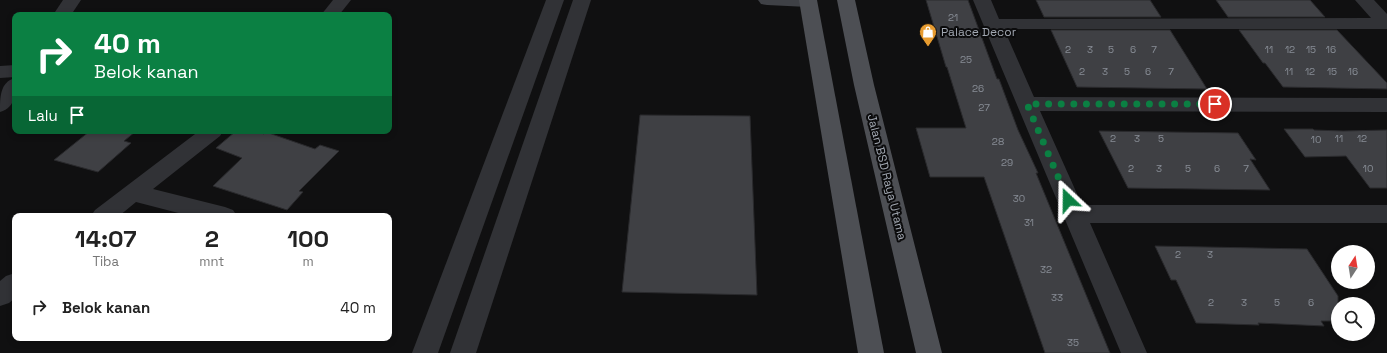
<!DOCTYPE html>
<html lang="id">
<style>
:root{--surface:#fff;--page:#f2f2f2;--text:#222;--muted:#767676}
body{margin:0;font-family:"Space Grotesk",sans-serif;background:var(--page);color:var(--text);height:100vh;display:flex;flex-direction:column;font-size:15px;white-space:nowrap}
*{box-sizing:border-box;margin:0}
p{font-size:13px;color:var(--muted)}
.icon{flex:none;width:22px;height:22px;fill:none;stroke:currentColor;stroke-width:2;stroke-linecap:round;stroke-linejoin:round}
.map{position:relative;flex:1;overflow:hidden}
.panel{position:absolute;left:12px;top:213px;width:380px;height:128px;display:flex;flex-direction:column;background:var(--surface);border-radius:8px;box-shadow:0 2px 6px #0003}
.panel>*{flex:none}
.guide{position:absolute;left:12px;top:12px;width:380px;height:122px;border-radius:8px;box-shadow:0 2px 6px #0003;background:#0b8043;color:#fff;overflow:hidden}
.needle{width:26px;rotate:12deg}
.fabs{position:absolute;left:1331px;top:245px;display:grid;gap:8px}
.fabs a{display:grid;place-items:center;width:44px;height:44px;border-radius:50%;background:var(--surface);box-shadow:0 2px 6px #0003;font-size:20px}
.pin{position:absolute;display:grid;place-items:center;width:34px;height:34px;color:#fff;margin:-17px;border:2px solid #fff;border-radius:50%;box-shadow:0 1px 4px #0007}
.me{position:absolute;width:44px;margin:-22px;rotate:337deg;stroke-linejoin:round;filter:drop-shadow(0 0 3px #0008)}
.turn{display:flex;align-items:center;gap:14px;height:84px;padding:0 16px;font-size:18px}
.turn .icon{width:52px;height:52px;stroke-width:2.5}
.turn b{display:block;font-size:28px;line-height:34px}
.then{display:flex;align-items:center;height:38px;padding:0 16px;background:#0003;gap:8px;font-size:15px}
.eta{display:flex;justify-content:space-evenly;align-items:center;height:68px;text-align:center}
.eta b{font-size:24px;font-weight:700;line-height:28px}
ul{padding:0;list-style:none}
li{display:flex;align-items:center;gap:12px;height:52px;padding:0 16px}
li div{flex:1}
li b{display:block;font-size:15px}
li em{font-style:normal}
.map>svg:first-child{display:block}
.building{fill:#3f4044;stroke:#2a2a2d}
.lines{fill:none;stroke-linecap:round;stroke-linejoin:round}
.street{fill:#313236;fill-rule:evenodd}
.secondary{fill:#3f4146;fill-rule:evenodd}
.primary{fill:#4d4f54;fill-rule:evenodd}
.route{stroke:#0b8043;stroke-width:7;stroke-dasharray:0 12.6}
.labels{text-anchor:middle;stroke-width:4;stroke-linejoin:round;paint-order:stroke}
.number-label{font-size:10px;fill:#888d96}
.poi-label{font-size:12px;fill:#a1a7b1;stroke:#0b0b0c;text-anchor:start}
.street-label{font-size:12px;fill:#a1a7b1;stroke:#0b0b0c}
</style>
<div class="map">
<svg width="1387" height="353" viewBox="0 0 1387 353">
<rect width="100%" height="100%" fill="#101011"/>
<!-- building -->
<g class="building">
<path d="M926,0h42l29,79h2l19,51 20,43h-2l74,180h-65l-61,-176h-54l-14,-49h50l-19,-61h-1z"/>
<path d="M1036,0h114l11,17h-117z"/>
<path d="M1216,0h94l15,17h-97z"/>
<path d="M1051,30h119l37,59 -130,-2z"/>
<path d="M1239,30h98l50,53v6l-104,-2 -18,-24h-2z"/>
<path d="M640,115l110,1 7,179 -135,-3z"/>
<path d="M1284,129h29l1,1 29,1 44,-1v58h-17l-24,-32 -41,1z"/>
<path d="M90,131h46l-12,10 7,2 -33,29 -44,-12z"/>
<path d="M236,131h21l7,3 2,-2 49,17 5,-4 19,6 -40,40 4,1 -16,18 -74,-24 29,-28 -26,-10z"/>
<path d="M1099,131l139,2 18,27 -6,-1 20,31 -142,-2z"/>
<path d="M1155,246l152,3 31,47v25h-17l3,5 -66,-3 1,2 -63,-2 -20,-43h-5z"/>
</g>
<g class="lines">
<!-- street -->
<g class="street">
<path d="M63,0h18l-10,15h-18z"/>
<path d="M333,0h18l-12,15h-18z"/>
<path d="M546,0h18l-126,353h-26z"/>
<path d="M573,0h18l-115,353h-26z"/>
<path d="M973,0h18l8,19 372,-1 -16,-18h19l13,14v15h-383l30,68 353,1v14l-347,-1 42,94h305v18h-297l57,130h-26z"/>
<path d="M15,65v12l-15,1v-12z"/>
<path d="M15,78c0,14 2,29 -15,34 0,-15 0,-30 15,-34z"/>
<path d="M199,131h24l-3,5 -67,53 72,18 8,3 4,6h-47l-54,-14 -17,14h-28l4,-6z"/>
<path d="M15,273v25l-6,5 -9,3v-25l6,-5z"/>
</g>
<!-- secondary -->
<path class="secondary" d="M758,0h57l2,2 -3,4 -6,1 -41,-2 -6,-1z"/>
<!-- primary -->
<g class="primary">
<path d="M799,0h18l67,353h-26z"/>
<path d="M837,0h18l19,85 68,268h-26l-62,-268z"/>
</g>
</g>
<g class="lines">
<!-- route -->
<path class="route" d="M1068,200l-41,-96h188"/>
</g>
<!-- icons -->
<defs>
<g id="shop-pin" transform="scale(0.9)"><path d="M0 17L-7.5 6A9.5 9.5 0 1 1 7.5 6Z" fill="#e89c30" stroke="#0b0b0c"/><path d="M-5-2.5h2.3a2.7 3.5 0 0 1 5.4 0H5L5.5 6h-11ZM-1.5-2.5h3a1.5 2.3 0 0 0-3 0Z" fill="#fff"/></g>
</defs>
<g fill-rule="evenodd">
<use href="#shop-pin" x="928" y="32"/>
</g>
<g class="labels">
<!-- number labels -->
<g class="number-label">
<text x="953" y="21">21</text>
<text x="1068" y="53">2</text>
<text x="1090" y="53">3</text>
<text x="1111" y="53">5</text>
<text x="1133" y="53">6</text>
<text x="1154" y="53">7</text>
<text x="1269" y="53">11</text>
<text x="1290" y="53">12</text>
<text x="1311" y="53">15</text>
<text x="1331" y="53">16</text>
<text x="966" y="63">25</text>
<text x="1082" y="75">2</text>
<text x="1105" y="75">3</text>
<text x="1127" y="75">5</text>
<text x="1148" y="75">6</text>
<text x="1171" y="75">7</text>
<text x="1289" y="75">11</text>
<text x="1310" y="75">12</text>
<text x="1332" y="75">15</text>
<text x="1353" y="75">16</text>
<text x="978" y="92">26</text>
<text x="984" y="111">27</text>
<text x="1113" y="142">2</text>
<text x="1137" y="142">3</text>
<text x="1161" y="142">5</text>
<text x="1339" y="142">11</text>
<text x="1362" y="142">12</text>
<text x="1316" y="143">10</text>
<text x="998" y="145">28</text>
<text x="1007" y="166">29</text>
<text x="1131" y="172">2</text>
<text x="1159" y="172">3</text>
<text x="1188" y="172">5</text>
<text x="1217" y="172">6</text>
<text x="1246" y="172">7</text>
<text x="1368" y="172">10</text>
<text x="1019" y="202">30</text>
<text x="1029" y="226">31</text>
<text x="1178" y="258">2</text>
<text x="1210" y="258">3</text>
<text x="1046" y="273">32</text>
<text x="1057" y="301">33</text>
<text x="1211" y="306">2</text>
<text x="1244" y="306">3</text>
<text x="1277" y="306">5</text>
<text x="1311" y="306">6</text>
<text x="1073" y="346">35</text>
</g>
<!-- poi labels -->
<g class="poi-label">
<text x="941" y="36">Palace Decor</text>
</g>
<!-- street labels -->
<g class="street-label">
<text transform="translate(887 177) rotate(76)" y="4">Jalan BSD Raya Utama</text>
</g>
</g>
</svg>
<div class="fabs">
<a><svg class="needle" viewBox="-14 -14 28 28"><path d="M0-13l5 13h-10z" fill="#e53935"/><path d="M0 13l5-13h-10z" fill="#767676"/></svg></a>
<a><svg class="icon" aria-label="search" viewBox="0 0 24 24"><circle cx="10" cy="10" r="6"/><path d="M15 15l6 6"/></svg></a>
</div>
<div class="pin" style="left:1215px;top:104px;background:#d93025"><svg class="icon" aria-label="arrive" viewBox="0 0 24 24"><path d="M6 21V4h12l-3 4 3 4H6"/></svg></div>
<svg class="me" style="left:1068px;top:200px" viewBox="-20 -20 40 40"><path d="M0-17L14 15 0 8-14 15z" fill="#0b8043" stroke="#fff" stroke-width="4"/></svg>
<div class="guide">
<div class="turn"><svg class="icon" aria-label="right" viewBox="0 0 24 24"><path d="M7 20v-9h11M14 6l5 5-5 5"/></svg><div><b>40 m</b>Belok kanan</div></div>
<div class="then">Lalu<svg class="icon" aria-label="arrive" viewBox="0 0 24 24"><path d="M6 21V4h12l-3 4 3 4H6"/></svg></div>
</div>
<section class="panel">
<div class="eta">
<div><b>14:07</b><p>Tiba</p></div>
<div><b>2</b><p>mnt</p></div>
<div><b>100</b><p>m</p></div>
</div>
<ul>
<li><svg class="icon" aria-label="right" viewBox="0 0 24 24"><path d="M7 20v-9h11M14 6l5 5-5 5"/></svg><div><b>Belok kanan</b></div><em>40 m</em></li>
</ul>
</section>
</div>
